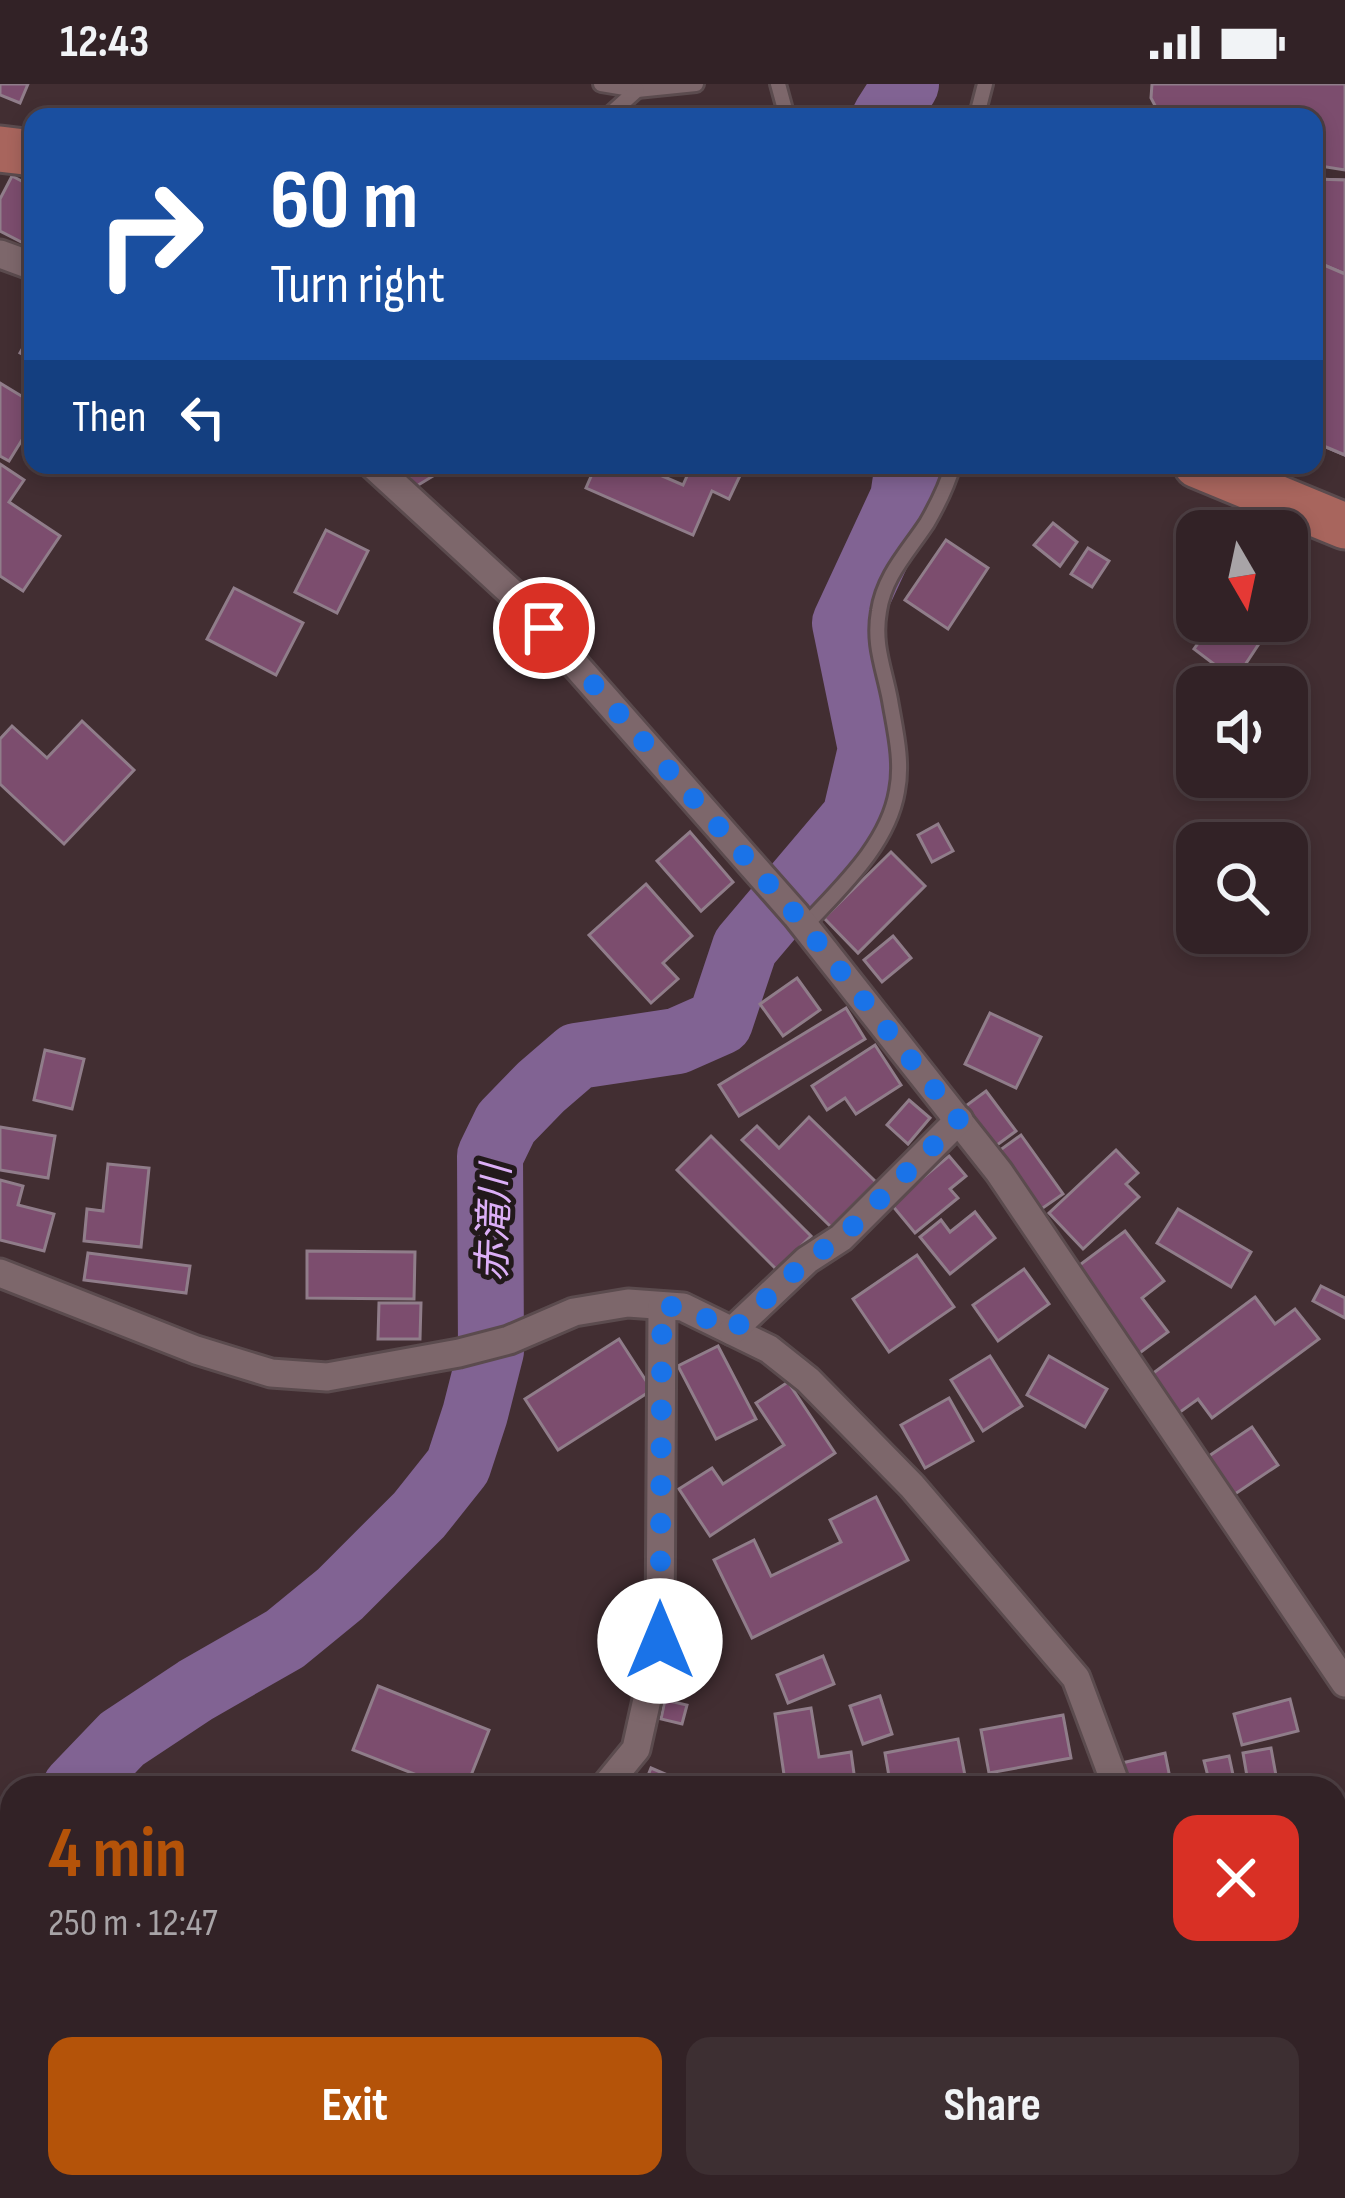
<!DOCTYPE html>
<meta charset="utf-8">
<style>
:root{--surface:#322226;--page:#3d2f32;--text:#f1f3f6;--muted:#a8a4a7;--line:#4d3f43;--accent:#b45309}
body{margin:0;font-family:"Sofia Sans Condensed","Noto Sans JP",sans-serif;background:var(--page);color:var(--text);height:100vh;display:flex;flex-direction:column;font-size:45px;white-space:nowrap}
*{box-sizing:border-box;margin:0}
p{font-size:39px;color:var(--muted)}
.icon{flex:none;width:66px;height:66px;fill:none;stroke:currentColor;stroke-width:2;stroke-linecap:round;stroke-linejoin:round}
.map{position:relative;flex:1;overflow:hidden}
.sheet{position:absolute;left:0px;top:1692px;width:1347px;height:423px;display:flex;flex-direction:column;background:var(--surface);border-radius:36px 36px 0 0;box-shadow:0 6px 18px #0003,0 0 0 3px var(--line)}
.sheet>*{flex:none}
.top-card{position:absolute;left:24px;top:24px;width:1299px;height:366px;border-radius:24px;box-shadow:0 6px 18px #0003,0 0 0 3px var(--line);background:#1a4fa0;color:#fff;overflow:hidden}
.needle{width:78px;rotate:171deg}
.buttons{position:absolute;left:1176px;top:426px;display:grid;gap:24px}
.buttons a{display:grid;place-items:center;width:132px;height:132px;border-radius:24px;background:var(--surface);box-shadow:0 6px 18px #0003,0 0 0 3px var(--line);font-size:60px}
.pin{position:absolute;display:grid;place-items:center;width:102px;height:102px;color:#fff;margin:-51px;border:6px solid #fff;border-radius:50%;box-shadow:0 3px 12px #0007}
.me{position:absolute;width:132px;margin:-66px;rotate:0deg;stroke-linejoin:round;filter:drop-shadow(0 0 9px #0008)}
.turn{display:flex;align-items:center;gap:42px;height:252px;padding:0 48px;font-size:54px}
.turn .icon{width:156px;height:156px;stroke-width:2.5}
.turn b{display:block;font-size:84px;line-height:102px}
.then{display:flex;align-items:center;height:114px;padding:0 48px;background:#0003;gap:24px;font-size:45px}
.round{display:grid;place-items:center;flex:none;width:126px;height:126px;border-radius:24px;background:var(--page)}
.overview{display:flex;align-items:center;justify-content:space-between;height:204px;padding:0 48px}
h1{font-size:72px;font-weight:700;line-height:90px;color:var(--accent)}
.button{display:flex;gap:24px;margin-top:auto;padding:24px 48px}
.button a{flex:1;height:138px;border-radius:24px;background:var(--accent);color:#fff;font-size:48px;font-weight:700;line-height:138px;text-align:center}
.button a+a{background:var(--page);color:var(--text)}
.status{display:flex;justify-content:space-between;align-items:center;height:84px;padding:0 60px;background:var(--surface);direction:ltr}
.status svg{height:33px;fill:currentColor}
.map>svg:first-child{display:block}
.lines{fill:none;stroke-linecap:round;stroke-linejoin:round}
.river{stroke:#816393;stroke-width:66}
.building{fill:#7c4d6e;stroke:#907d8a;stroke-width:3}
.service-casing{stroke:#5b4b4e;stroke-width:20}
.minor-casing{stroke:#5b4b4e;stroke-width:33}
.primary-casing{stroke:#5b4b4e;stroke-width:51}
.service{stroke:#7d676b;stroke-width:14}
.minor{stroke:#7d676b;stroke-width:27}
.primary{stroke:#a8655d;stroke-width:45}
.route{stroke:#1a73e8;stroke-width:21;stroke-dasharray:0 37.8}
.labels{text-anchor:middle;stroke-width:10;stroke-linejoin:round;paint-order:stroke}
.water-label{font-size:39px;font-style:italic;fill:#dcaff7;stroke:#22191b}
</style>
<div class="status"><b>12:43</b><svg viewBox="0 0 49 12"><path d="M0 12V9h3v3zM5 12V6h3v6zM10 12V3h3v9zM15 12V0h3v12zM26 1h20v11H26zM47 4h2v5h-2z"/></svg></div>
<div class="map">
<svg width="1345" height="2114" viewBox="0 0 1345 2114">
<rect width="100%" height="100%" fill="#422e32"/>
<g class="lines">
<!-- river -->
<g class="river">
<path d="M885,33l21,-33"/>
<path d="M75,1704l47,-49 74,-49 89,-51 55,-45 79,-79 39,-49 17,-52 16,-63 -1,-195 16,-33 35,-36 36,-31 100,-15 43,-19 25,-75 110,-130 16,-68 -26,-126 58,-125 5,-33"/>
<path d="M80,2114l10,-11"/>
</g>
</g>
<!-- building -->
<g class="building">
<path d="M0,0h28l-8,19 -20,-8z"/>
<path d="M1152,0h193v86l-31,-5v-48h-153l-10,-19z"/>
<path d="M343,24l66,9h-67z"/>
<path d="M12,92l21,11v61l-33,-17v-32z"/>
<path d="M1314,95l31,1v275l-31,-13z"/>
<path d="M1314,95l31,1v94l-31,-13z"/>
<path d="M1324,181l21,9v181l-31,-13v-155z"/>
<path d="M33,246v30l-13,-7z"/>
<path d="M0,299l33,20v19l-24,39 -9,-5z"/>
<path d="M0,380l24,16 -15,22 51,34 -37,55 -23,-15z"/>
<path d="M402,381h49l-36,22z"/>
<path d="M596,381h41l46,20 9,-20h53l-16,34 -17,-8 -19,44 -107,-47z"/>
<path d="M1053,439l24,19 -17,24 -26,-21z"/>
<path d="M326,446l42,21 -31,62 -42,-21z"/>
<path d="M946,456l42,28 -40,61 -43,-29z"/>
<path d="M1088,464l21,13 -17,26 -21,-13z"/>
<path d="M234,504l69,35 -27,52 -69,-36z"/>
<path d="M1214,537h60l-39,59 -41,-31z"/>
<path d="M82,637l52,49 -70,74 -64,-60v-45l12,-13 35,32z"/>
<path d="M938,740l15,27 -21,11 -14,-27z"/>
<path d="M690,748l43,50 -32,29 -44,-50z"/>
<path d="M891,768l34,34 -67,67 -34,-35z"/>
<path d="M646,800l46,52 -29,27 15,16 -27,24 -62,-68z"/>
<path d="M893,852l18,22 -29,24 -18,-22z"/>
<path d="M797,894l23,32 -37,26 -23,-32z"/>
<path d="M846,924l19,31 -126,77 -20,-31z"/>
<path d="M990,929l51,24 -25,51 -51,-24z"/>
<path d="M875,961l26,40 -45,29 -11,-16 -18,12 -15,-24z"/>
<path d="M45,966l39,9 -12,50 -38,-9z"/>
<path d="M986,1007l30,40 -23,17 -30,-40z"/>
<path d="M909,1016l21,18 -22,26 -21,-19z"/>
<path d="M809,1033l67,65 -45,45 -89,-87 15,-14 22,22z"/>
<path d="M0,1043l55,9 -7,42 -48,-8z"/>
<path d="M1021,1051l42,59 -26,18 -41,-59z"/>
<path d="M711,1052l100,100 -34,34 -100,-100z"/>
<path d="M1116,1066l22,23 -12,11 13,13 -56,52 -34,-36z"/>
<path d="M949,1072l17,20 -16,13 8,9 -43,35 -24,-29z"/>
<path d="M108,1080l41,4 -8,79 -57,-6 3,-32 16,2z"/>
<path d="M0,1096l23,6 -5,19 36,9 -10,37 -44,-11z"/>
<path d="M1178,1125l73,43 -20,35 -74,-44z"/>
<path d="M975,1128l20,26 -45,36 -30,-37 21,-17 9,12z"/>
<path d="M1125,1147l39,50 -22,17 26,34 -31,23 -64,-85z"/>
<path d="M307,1167l108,1 -1,47 -107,-1z"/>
<path d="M88,1169l102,13 -4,27 -102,-13z"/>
<path d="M917,1171l37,52 -65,45 -36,-53z"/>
<path d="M1024,1185l25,35 -51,37 -25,-36z"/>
<path d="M1321,1202l24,12v20l-32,-17z"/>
<path d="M1255,1213l20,27 20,-15 24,30 -107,79 -14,-19 -22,16 -28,-38z"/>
<path d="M379,1219h42l-1,36h-42z"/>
<path d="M619,1255l33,51 -94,60 -33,-51z"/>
<path d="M718,1262l38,73 -40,20 -38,-73z"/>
<path d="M990,1272l32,50 -39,25 -32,-51z"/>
<path d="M1049,1272l58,33 -22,38 -58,-32z"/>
<path d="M788,1298l47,71 -125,83 -31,-47 33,-21 11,16 61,-39 -28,-42z"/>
<path d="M949,1314l24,43 -48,27 -24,-43z"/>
<path d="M1252,1343l26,38 -46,31 -26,-38z"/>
<path d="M876,1413l32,63 -156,78 -38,-78 40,-20 17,36 70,-34 -11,-22z"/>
<path d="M823,1572l11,28 -46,19 -11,-28z"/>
<path d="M378,1602l111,44 -23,58h-16l-97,-38z"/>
<path d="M880,1612l12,38 -29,10 -13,-38z"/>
<path d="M1290,1615l8,32 -56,14 -8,-31z"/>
<path d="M665,1616l22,5 -5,19 -21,-5z"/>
<path d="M811,1624l8,49 32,-5 5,36h-70l-11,-74z"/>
<path d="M1063,1631l8,43 -82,15 -8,-43z"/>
<path d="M958,1655l8,42 -39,7h-36l-6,-35z"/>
<path d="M1271,1664l6,33 26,-4 2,11h-56l-6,-35z"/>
<path d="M1165,1669l7,35h-45l-5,-25z"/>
<path d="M1229,1672l6,28 -24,4 -7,-27z"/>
<path d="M651,1684l47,20h-55z"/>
<path d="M356,1691l35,13h-40z"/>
<path d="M1345,1727v55l-10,2v-55z"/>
<path d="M1345,2035v69l-20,3 -1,-4h11v-67z"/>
<path d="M170,2103h44l-5,11h-35l-7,-3z"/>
<path d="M277,2103h17l25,11h-47z"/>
<path d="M336,2103h68l-6,11h-63l-3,-1z"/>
<rect x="492" y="2103" width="79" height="8"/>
<path d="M619,2103h49l1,11h-49z"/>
<path d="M679,2103h48l2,11h-48z"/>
<path d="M923,2103h147l2,11h-147z"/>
<path d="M1164,2103h37l1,11h-36z"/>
<path d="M1207,2103h93v5l-54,6h-37z"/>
</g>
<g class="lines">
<!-- service casing -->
<g class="service-casing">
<g id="service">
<path d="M601,0l36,6 59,-6"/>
<path d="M778,0l9,33"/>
<path d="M607,33l30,-27"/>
<path d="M970,33l8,-6 7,-27"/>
<path d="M805,842c35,-38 83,-81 92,-135 6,-30 -2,-61 -7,-91 -6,-32 -17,-55 -11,-89 5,-35 29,-59 48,-88 11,-19 20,-37 26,-58"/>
</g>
</g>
<!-- minor casing -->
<g class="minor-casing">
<g id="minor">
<path d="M0,170l33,12"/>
<path d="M373,381l139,128 284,322 203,257 346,511"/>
<path d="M0,1189l196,77 75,23 56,4 132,-24 50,-13 65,-28 54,-9 55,4 86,42 39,31 104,106 164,192 41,110"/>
<path d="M732,1247l75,-71 34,-22 118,-118"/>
<path d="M604,1704l32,-39 24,-108 2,-335"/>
<path d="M1335,1791l10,-2"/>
<path d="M1335,1864l10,20"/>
<path d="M432,2114l4,-11"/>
</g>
</g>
<!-- primary casing -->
<g class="primary-casing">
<g id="primary">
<path d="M0,65l33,4"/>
<path d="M1197,381l148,61"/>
</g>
</g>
<!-- service -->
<use href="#service" class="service"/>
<!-- minor -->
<use href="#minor" class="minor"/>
<!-- primary -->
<use href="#primary" class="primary"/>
</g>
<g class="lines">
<!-- route -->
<path class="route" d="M544,544l252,287 163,205 -118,118 -34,22 -75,71 -49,-24 -21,-1 -2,335"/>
</g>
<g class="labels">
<!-- water labels -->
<g class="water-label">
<text transform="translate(493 1139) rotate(-88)" y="14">赤滝川</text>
</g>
</g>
</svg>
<div class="buttons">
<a><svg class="needle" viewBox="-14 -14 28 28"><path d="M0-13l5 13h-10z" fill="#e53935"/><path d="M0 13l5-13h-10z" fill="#a8a4a7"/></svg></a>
<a><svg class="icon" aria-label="sound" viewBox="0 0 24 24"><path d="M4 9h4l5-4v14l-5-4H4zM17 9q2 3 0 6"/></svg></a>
<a><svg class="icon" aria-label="search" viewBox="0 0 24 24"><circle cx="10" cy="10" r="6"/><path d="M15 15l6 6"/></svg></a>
</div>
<div class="pin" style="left:544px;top:544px;background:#d93025"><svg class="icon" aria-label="arrive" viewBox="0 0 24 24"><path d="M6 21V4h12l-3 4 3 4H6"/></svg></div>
<svg class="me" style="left:660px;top:1557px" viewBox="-20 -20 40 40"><circle r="19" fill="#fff"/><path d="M0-13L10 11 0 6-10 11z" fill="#1a73e8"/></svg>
<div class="top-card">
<div class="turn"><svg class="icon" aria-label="right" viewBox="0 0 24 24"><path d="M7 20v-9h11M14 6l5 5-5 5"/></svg><div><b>60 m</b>Turn right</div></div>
<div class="then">Then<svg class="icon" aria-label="left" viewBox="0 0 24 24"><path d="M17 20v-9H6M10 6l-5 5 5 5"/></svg></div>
</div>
<section class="sheet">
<div class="overview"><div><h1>4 min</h1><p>250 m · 12:47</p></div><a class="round" style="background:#d93025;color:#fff"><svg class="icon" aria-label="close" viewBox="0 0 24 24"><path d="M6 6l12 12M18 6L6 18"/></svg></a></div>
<div class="button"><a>Exit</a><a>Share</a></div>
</section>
</div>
